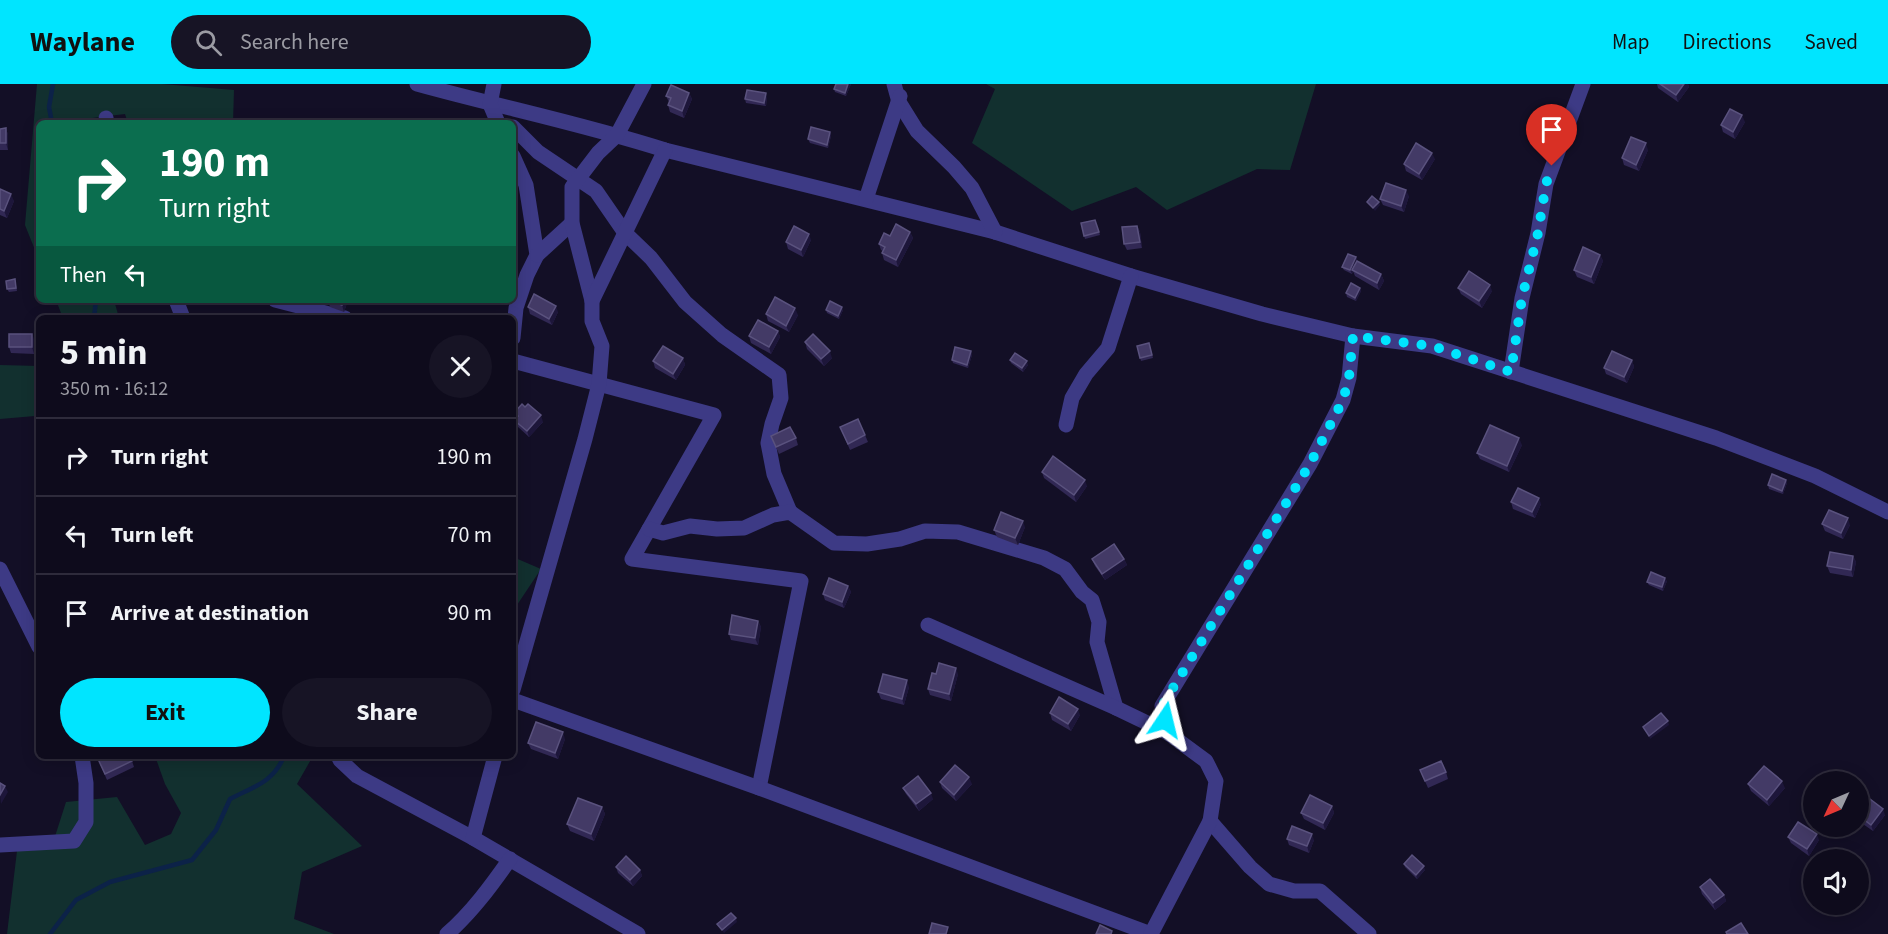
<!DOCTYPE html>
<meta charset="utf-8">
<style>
:root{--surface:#0e0b1c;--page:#171425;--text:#f1f3f6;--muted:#9b9ba3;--line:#2e2b3b;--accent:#00e5ff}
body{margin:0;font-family:"Source Sans 3",sans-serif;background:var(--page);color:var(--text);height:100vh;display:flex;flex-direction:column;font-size:22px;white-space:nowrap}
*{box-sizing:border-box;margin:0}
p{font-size:20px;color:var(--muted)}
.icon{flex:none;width:33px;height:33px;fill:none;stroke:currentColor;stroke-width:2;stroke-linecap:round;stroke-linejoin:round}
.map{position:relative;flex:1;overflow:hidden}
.panel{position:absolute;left:36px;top:231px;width:480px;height:444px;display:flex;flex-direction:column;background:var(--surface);border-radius:9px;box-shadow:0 3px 15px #0003,0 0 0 2px var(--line)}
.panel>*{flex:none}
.top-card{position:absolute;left:36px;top:36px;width:480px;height:183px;border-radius:9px;box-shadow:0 3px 15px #0003,0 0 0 2px var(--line);background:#0b6e4f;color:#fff;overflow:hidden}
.needle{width:39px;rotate:226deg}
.controls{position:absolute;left:1803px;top:687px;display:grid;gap:12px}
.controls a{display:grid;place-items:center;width:66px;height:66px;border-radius:50%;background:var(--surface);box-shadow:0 3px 15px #0003,0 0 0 2px var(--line);font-size:30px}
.pin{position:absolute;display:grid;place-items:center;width:51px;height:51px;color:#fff;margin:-62px -26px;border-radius:50% 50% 50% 0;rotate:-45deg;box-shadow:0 0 6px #0007}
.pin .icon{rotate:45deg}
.me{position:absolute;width:66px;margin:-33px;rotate:10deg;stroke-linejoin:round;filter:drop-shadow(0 0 4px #0008)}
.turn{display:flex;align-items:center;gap:21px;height:126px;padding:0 24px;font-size:27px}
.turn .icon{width:78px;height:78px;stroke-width:2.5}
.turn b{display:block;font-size:42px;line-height:51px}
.then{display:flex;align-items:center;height:57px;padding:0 24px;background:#0003;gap:12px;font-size:22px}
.round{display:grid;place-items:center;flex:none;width:63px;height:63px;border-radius:32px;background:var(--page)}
.summary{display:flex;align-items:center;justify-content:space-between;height:102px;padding:0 24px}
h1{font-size:36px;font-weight:700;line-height:45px}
.button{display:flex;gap:12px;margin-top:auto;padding:12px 24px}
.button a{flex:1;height:69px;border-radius:36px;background:var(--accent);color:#111;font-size:24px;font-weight:700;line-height:69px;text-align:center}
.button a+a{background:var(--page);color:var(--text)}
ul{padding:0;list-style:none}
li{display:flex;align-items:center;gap:18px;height:78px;padding:0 24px;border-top:2px solid var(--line)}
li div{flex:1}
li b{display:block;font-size:22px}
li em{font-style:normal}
header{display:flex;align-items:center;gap:36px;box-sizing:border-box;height:84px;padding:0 30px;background:var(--accent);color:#111}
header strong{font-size:28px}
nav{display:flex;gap:33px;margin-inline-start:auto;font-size:21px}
.search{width:420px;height:54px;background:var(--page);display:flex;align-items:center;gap:15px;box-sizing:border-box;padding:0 21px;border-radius:33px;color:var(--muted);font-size:22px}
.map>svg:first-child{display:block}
.green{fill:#12302f}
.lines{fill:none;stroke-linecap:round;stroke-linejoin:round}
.stream{stroke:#0c2248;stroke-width:4.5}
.street{stroke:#3d3a85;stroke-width:15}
.wall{fill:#312854}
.shaded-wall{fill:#1d163a}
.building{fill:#433a66;stroke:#5a527e;stroke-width:1.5}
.route{stroke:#00e5ff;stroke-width:10;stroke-dasharray:0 18}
</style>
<header>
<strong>Waylane</strong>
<div class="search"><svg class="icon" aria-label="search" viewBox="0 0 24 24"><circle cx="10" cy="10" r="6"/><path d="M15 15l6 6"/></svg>Search here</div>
<nav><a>Map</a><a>Directions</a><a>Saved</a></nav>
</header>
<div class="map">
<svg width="1888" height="850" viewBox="0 0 1888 850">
<rect width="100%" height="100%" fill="#130f26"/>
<!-- green -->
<g class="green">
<path d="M37,0h125l72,6 -1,33h-105l-3,-9 -49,6v3h-37v137l-14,-35z"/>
<path d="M986,0h330l-26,86 -33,-1 -90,41 -31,-23 -64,24 -100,-68 23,-54z"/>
<path d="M56,216h58l5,18h-58v-5z"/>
<path d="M0,281l39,1v87l-4,-37 -35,3z"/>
<path d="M513,473l28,12 -28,42z"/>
<path d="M155,672h158l-16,28 65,62 -60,26 -8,47 40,15h-327l10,-83 34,-2 15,-47 51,-5 28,48 26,-11 10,-21 -16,-29z"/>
</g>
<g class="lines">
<!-- stream -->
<g class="stream">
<path d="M52,39l-3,-16 4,-23"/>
<path d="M94,234l2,-18"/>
<path d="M50,850l26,-34 34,-18 82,-22 24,-30 14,-31c23,-12 44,-17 54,-43"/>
</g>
<!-- street -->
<g class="street">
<path d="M417,0c83,23 167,40 248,66l330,82 136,44 131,38 91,22 79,10 284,92 99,38 73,36"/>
<path d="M494,0l-4,20 8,19"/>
<path d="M894,0l5,18 18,29 37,36 18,21 23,44"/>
<path d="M106,34l1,5"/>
<path d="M513,43l25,25 58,39 29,42 26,25 34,44 37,33 57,40 2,23 -9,26 -4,19 6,31 16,38"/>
<path d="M513,72l13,29 11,70 -10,20 -11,33 -3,30"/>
<path d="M866,115l34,-103"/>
<path d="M537,171l35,-32"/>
<path d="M176,216l7,18"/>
<path d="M275,216l70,18"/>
<path d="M592,217l-20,-78v-36l26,-34 19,-18 27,-51"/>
<path d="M513,277l201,54 -82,144 169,22 -42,207"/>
<path d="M1511,288l11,-74 16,-65 8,-49 37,-100"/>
<path d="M1066,341l6,-27 14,-24 22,-26 23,-72"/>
<path d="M649,445l14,4 27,-7 27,3 27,-1 29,-13 17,-3 44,31 33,1 33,-5 25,-8 33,1 86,26 21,11 17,23 10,8 7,22 -2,20 19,66"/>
<path d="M0,485l39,78"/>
<path d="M928,541l188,83 52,25"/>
<path d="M513,606l72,-251 14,-55 3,-38 -10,-25v-20l73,-151"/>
<path d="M513,616l246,88 392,146"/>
<path d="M338,672l2,4 17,16 116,62 165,96"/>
<path d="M1210,737l40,46 19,17 25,7h26l49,43"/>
<path d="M473,754l22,-82"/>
<path d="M0,761l74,-4 12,-19v-39l-4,-27"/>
<path d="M447,850c25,-22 44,-48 63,-75"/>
<path d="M1151,850l59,-113 6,-40 -10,-20 -38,-28 -6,-27 148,-242 33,-64 6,-22 4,-42"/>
</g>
</g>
<!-- wall -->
<g class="wall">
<path d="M836,0h15l-5,12 -11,-4 -1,-3z"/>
<path d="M1657,0h31l1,3 -11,15 -20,-14z"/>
<path d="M689,9l3,6 -8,19 -14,-6 -2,-7 1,-3 -3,-6z"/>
<path d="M767,13l-1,9 -20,-3 -1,-4z"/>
<path d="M1745,38l-10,17 -12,-7 -2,-7z"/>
<path d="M6,44l2,7v15h-8v-21z"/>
<path d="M830,48l1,4 -3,12 -18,-5 -2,-4z"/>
<path d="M1648,66l-9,21 -15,-6 -2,-7z"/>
<path d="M1435,75l-13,21 -16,-9 -2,-7z"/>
<path d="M0,105l14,12 -7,17 -7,-3z"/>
<path d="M1409,112l-5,16 -21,-7 -3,-6z"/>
<path d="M1095,136l5,15 -15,4 -4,-16z"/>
<path d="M1137,142l3,6 2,16 -15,2 -3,-6z"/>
<path d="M910,148l3,6 -15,29 -14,-7 -2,-7 1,-2 -2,-1 -2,-6 11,-8z"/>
<path d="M811,156l-8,17 -15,-8 -2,-7z"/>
<path d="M1600,171l3,6 -9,23 -17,-7 -3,-7z"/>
<path d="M1356,173l1,3 -1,2 25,12 3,7 -5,9 -24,-14 -2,-5 -1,3 -8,-4 -2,-3z"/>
<path d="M15,195l2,12 -8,1 -2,-3z"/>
<path d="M1360,204l1,3 -5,10 -9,-4 -1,-4z"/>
<path d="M1458,204l34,3 -10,17 -21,-14z"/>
<path d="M328,216h20l-4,12 -14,-5z"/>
<path d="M528,223l30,5 -6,13 -22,-11z"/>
<path d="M826,226h17l-4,9 -12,-6z"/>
<path d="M766,230l32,1 -9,17 -21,-11z"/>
<path d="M778,247l2,6 -9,17 -20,-11 -2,-7z"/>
<path d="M35,257l-1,13 -23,-1 -2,-6z"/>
<path d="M805,258l27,16 -8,8 -17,-17z"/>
<path d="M1137,262h13l3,12 -12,3z"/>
<path d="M971,267l1,4 -4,13 -15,-5 -1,-3z"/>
<path d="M683,274l2,7 -9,15 -21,-12 -2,-7z"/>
<path d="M1010,276l18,5 -5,7 -12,-9z"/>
<path d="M1632,276l2,7 -7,16 -21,-9 -2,-6z"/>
<path d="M514,329l29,9 -14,15 -12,-11 -3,-6 2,-2z"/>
<path d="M840,343l25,8 3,7 -18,8z"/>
<path d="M771,352l25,2 2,7 -19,9z"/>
<path d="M1522,361l-13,27 -29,-13 -3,-6z"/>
<path d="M1042,388l45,14 -11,16 -32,-24z"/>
<path d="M1786,396l1,3 -4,11 -14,-5 -1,-4z"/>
<path d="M1511,418l30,2 -6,14 -22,-9z"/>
<path d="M1822,440l28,1 -7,14 -18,-8z"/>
<path d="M1025,443l-7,18 -21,-8 -3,-7z"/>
<path d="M1853,472l3,6 -3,15 -23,-4 -3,-7z"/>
<path d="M1092,475h32l3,6 -22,15 -10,-14z"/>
<path d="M1667,497l-4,10 -14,-6 -2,-3z"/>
<path d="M848,502l3,6 -7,16 -19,-8 -2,-6z"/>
<path d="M758,537l3,6 -3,18 -27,-5 -2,-6z"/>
<path d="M936,590h22l-7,27 -21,-6 -2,-6z"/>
<path d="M909,603l-5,18 -23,-6 -3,-7z"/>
<path d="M1050,629l30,2 -9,16 -19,-11z"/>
<path d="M565,655l-7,20 -27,-10 -3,-6z"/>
<path d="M108,674l24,3 2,6 -27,13 -9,-21z"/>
<path d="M1420,686l26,2 2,7 -20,9z"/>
<path d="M940,698l32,2 -16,17 -14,-13z"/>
<path d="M1748,700l37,4 -16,18 -18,-15z"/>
<path d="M903,704l30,11 -14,12 -13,-17z"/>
<path d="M1332,722l2,7 -9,17 -21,-11 -3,-6z"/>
<path d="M602,723l3,7 -11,27 -24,-10 -3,-7z"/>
<path d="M1858,731h27l-12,16 -13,-9z"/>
<path d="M1788,753l31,3 -10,16 -18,-13z"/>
<path d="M1287,755l27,1 -5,13 -20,-8z"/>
<path d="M1404,780l21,6 -8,9 -12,-12z"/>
<path d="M616,783l24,3 2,6 -9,10 -15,-13z"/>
<path d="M1700,803l24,8 2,6 -11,9 -13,-16z"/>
</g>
<!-- shaded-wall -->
<g class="shaded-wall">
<path d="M848,0h3l-5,12 -1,-3z"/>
<path d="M1684,0h4l1,3 -11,15 -2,-7z"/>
<path d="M689,9l3,6 -8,19 -2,-7z"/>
<path d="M766,9l1,4 -1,9 -2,-3z"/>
<path d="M1742,31l3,7 -10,17 -2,-7z"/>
<path d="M6,44l2,7v15l-2,-7z"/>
<path d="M830,48l1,4 -3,12 -1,-3z"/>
<path d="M1646,59l2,7 -9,21 -3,-6z"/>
<path d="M1432,69l3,6 -13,21 -3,-6z"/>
<path d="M1406,106l3,6 -5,16 -3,-6z"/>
<path d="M11,110l3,7 -7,17 -3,-7z"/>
<path d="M1379,118l1,3 -5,6 -2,-3z"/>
<path d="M1137,142l3,6 2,16 -2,-6z"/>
<path d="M910,148l3,6 -15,29 -2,-7z"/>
<path d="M809,150l2,6 -8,17 -2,-7z"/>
<path d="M1600,171l3,6 -9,23 -3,-7z"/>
<path d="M1356,173l1,3 -5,14 -2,-4z"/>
<path d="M1381,190l3,7 -5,9 -2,-7z"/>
<path d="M1490,201l2,6 -10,17 -3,-7z"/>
<path d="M1360,204l1,3 -5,10 -1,-3z"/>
<path d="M344,216h4l-4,12 -2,-7z"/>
<path d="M556,222l2,6 -6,13 -3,-6z"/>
<path d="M842,223l1,3 -4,9 -1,-3z"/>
<path d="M795,224l3,7 -9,17 -3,-6z"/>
<path d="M778,247l2,6 -9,17 -2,-7z"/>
<path d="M32,250l3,7 -1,13 -2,-7z"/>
<path d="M830,267l2,7 -8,8 -3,-7z"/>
<path d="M971,267l1,4 -4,13 -1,-3z"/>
<path d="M683,274l2,7 -9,15 -3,-6z"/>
<path d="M1632,276l2,7 -7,16 -3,-6z"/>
<path d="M1027,277l1,4 -5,7 -1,-4z"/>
<path d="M541,331l2,7 -14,15 -2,-6z"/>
<path d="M1519,354l3,7 -13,27 -2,-6z"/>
<path d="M1085,396l2,6 -11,16 -2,-7z"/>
<path d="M1786,396l1,3 -4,11 -1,-3z"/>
<path d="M1539,414l2,6 -6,14 -3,-6z"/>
<path d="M1848,434l2,7 -7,14 -2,-6z"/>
<path d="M1023,437l2,6 -7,18 -3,-7z"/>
<path d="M1853,472l3,6 -3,15 -2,-7z"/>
<path d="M1124,475l3,6 -22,15 -3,-6z"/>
<path d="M1665,494l2,3 -4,10 -1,-4z"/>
<path d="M848,502l3,6 -7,16 -2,-6z"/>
<path d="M758,537l3,6 -3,18 -3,-7z"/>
<path d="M956,584l2,6 -7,27 -2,-7z"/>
<path d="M907,596l2,7 -5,18 -2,-6z"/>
<path d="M1078,625l2,6 -9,16 -3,-7z"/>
<path d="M1668,637l1,4 -19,14 -1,-3z"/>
<path d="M563,648l2,7 -7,20 -3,-6z"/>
<path d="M969,693l3,7 -16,17 -2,-6z"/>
<path d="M1782,697l3,7 -16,18 -2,-6z"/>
<path d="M5,702l3,6 -7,12 -1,-9z"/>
<path d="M931,709l2,6 -14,12 -3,-7z"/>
<path d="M1332,722l2,7 -9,17 -2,-7z"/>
<path d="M602,723l3,7 -11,27 -3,-7z"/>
<path d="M1883,725l2,6 -12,16 -2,-6z"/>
<path d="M1312,750l2,6 -5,13 -2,-7z"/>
<path d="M1817,750l2,6 -10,16 -2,-7z"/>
<path d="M1424,782l1,4 -8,9 -1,-4z"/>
<path d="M640,786l2,6 -9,10 -3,-6z"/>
<path d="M1724,811l2,6 -11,9 -2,-7z"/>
<path d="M736,834l1,4 -13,11 -2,-3z"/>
</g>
<!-- building -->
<g class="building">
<path d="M836,0h12l-3,9 -11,-4z"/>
<path d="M1660,0h24l-8,11z"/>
<path d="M671,1l18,8 -7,18 -14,-6 3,-7 -5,-2z"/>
<path d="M747,6l19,3 -2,10 -19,-4z"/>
<path d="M1730,25l12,6 -9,17 -12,-7z"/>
<path d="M811,43l19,5 -3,13 -19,-6z"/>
<path d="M6,44v15h-6v-14z"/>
<path d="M1631,53l15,6 -10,22 -14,-7z"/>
<path d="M1416,59l16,10 -13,21 -15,-10z"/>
<path d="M1386,99l20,7 -5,16 -21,-7z"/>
<path d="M0,105l11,5 -7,17 -4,-2z"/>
<path d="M1372,112l7,6 -6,6 -6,-6z"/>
<path d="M1095,136l4,12 -15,4 -3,-13z"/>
<path d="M896,140l14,8 -14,28 -14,-7 3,-6 -6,-3 5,-11 6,3z"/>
<path d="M794,142l15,8 -8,16 -15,-8z"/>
<path d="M1137,142l3,16 -16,2 -2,-17z"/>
<path d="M1583,163l17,8 -9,22 -17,-7z"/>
<path d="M1348,170l8,3 -6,13 -8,-3z"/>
<path d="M1357,177l24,13 -4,9 -25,-13z"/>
<path d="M1469,187l21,14 -11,16 -21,-13z"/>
<path d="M15,195l1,9 -9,1 -1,-8z"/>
<path d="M1351,199l9,5 -5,10 -9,-5z"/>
<path d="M534,210l22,12 -7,13 -21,-12z"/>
<path d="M775,213l20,11 -9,18 -20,-12z"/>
<path d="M328,216h16l-2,5z"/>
<path d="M830,217l12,6 -4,9 -12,-6z"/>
<path d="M758,236l20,11 -9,16 -20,-11z"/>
<rect x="9" y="250" width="23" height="13"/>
<path d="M813,250l17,17 -9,8 -16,-17z"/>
<path d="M1149,259l3,12 -12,3 -3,-12z"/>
<path d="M663,262l20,12 -10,16 -20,-13z"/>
<path d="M955,263l16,4 -4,14 -15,-5z"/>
<path d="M1612,267l20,9 -8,17 -20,-9z"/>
<path d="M1015,269l12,8 -5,7 -12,-8z"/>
<path d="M522,320l3,3 3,-3 13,11 -14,16 -13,-11 4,-4 -4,-3z"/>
<path d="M858,335l7,16 -17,9 -8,-17z"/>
<path d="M1490,341l29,13 -12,28 -30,-13z"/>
<path d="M790,343l6,11 -20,9 -5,-11z"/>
<path d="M1053,372l32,24 -11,15 -32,-23z"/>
<path d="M1772,390l14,6 -4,11 -14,-6z"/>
<path d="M1518,404l21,10 -7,14 -21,-10z"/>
<path d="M1829,426l19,8 -7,15 -19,-9z"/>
<path d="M1001,428l22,9 -8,17 -21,-8z"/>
<path d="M1114,460l10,15 -22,15 -10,-15z"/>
<path d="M1830,468l23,4 -2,14 -24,-4z"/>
<path d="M1651,488l14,6 -3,9 -15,-5z"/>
<path d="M829,494l19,8 -6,16 -19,-8z"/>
<path d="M732,531l26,6 -3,17 -26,-4z"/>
<path d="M939,579l17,5 -7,26 -21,-5 4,-16 4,1z"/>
<path d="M883,590l24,6 -5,19 -24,-7z"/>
<path d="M1059,613l19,12 -10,15 -18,-11z"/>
<path d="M1661,629l7,8 -19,15 -6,-9z"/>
<path d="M536,638l27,10 -8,21 -27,-10z"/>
<path d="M105,672h2l1,2 4,-2h17l3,5 -27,13 -7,-15z"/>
<path d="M1441,677l5,11 -21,9 -5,-11z"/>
<path d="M955,681l14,12 -15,18 -14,-13z"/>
<path d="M1764,682l18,15 -15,19 -19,-16z"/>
<path d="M918,692l13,17 -15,11 -13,-16z"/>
<path d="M0,699l5,3 -5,9z"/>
<path d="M1310,711l22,11 -9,17 -22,-10z"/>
<path d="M578,714l24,9 -11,27 -24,-10z"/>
<path d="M1870,715l13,10 -12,16 -13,-10z"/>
<path d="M1798,738l19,12 -10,15 -19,-12z"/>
<path d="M1292,742l20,8 -5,12 -20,-7z"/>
<path d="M1412,771l12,11 -8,9 -12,-11z"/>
<path d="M626,772l14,14 -10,10 -14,-13z"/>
<path d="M1710,795l14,16 -11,8 -13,-16z"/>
<path d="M731,829l5,5 -14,12 -5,-6z"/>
<path d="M932,839l16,4 -2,7h-17z"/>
<path d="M1741,839l7,11h-21l-1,-2z"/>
<path d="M1100,841l12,6 -1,3h-15z"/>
</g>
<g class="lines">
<!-- route -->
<path class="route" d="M1165,636l-3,-14 148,-242 33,-64 6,-22 4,-42 79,10 79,26 11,-74 16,-65 8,-49 6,-18"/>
</g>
</svg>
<div class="controls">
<a><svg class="needle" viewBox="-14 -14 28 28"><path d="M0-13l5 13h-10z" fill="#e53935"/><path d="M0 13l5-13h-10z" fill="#9b9ba3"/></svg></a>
<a><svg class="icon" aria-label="sound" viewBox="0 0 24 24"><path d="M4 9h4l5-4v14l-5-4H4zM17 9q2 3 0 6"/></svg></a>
</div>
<div class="pin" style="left:1552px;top:82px;background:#d93025"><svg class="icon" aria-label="arrive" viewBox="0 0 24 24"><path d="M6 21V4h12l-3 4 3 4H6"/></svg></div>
<svg class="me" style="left:1165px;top:636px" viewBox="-20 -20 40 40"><path d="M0-17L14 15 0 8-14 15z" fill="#00e5ff" stroke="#fff" stroke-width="4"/></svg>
<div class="top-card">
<div class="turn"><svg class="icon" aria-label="right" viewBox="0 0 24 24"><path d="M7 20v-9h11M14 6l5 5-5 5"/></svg><div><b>190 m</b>Turn right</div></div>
<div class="then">Then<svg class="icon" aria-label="left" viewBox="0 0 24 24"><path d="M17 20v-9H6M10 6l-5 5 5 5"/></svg></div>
</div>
<section class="panel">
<div class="summary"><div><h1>5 min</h1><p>350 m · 16:12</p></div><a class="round"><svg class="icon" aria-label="close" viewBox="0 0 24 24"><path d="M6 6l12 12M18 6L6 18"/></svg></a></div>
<ul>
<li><svg class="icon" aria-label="right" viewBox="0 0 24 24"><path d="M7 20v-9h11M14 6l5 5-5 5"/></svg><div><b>Turn right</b></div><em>190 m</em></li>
<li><svg class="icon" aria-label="left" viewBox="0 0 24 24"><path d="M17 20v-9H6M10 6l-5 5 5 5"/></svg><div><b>Turn left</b></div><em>70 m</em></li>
<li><svg class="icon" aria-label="arrive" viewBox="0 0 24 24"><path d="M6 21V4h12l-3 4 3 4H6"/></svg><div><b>Arrive at destination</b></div><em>90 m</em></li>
</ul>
<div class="button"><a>Exit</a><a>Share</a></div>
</section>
</div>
